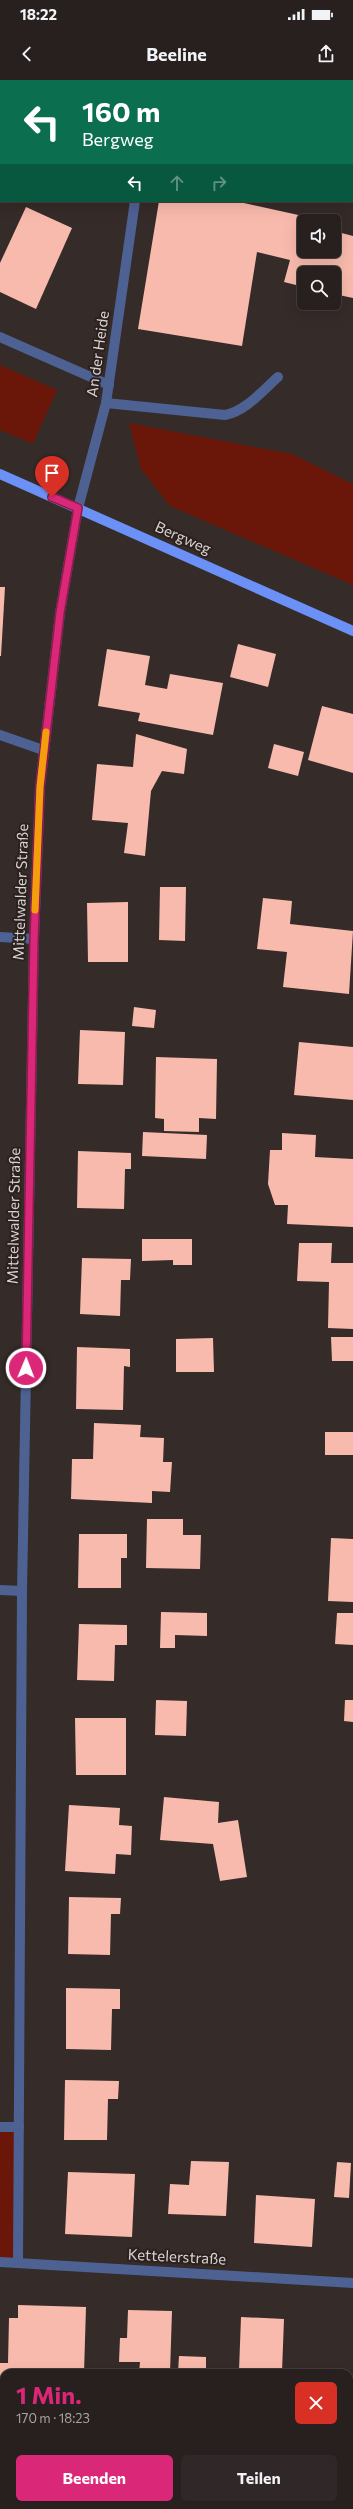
<!DOCTYPE html>
<html lang="de">
<meta charset="utf-8">
<style>
:root{--surface:#28201f;--page:#302828;--text:#f1f3f6;--muted:#a5a3a4;--line:#443e3d;--accent:#db2777}
body{margin:0;font-family:Commissioner,sans-serif;background:var(--page);color:var(--text);height:100vh;display:flex;flex-direction:column;font-size:15px;white-space:nowrap}
*{box-sizing:border-box;margin:0}
p{font-size:13px;color:var(--muted)}
.icon{flex:none;width:22px;height:22px;fill:none;stroke:currentColor;stroke-width:2;stroke-linecap:round;stroke-linejoin:round}
.map{position:relative;flex:1;overflow:hidden}
.drawer{position:absolute;left:0px;top:2289px;width:353px;height:140px;display:flex;flex-direction:column;background:var(--surface);border-radius:12px 12px 0 0;box-shadow:0 4px 16px #0002,0 0 0 1px var(--line)}
.drawer>*{flex:none}
.guide{position:absolute;left:0px;top:0px;width:353px;height:122px;box-shadow:0 4px 16px #0002,0 0 0 1px var(--line);background:#0b6e4f;color:#fff;overflow:hidden}
.tools{position:absolute;left:297px;top:134px;display:grid;gap:8px}
.tools a{display:grid;place-items:center;width:44px;height:44px;border-radius:6px;background:var(--surface);box-shadow:0 4px 16px #0002,0 0 0 1px var(--line);font-size:20px}
.pin{position:absolute;display:grid;place-items:center;width:34px;height:34px;color:#fff;margin:-41px -17px;border-radius:50% 50% 50% 0;rotate:-45deg;box-shadow:0 0 4px #0007}
.pin .icon{rotate:45deg}
.me{position:absolute;width:44px;margin:-22px;rotate:1deg;stroke-linejoin:round;filter:drop-shadow(0 0 3px #0008)}
.turn{display:flex;align-items:center;gap:14px;height:84px;padding:0 16px;font-size:18px}
.turn .icon{width:52px;height:52px;stroke-width:2.5}
.turn b{display:block;font-size:28px;line-height:34px}
.lanes{display:flex;align-items:center;height:38px;padding:0 16px;background:#0003;justify-content:center;gap:20px;direction:ltr}
.lanes .off{opacity:.35}
.round{display:grid;place-items:center;flex:none;width:42px;height:42px;border-radius:6px;background:var(--page)}
.summary{display:flex;align-items:center;justify-content:space-between;height:68px;padding:0 16px}
h1{font-size:24px;font-weight:700;line-height:30px;color:var(--accent)}
.cta{display:flex;gap:8px;margin-top:auto;padding:8px 16px}
.cta a{flex:1;height:46px;border-radius:6px;background:var(--accent);color:#fff;font-size:16px;font-weight:700;line-height:46px;text-align:center}
.cta a+a{background:var(--page);color:var(--text)}
.status{display:flex;justify-content:space-between;align-items:center;height:28px;padding:0 20px;background:var(--surface);direction:ltr}
.status svg{height:11px;fill:currentColor}
header{display:flex;justify-content:space-between;align-items:center;height:52px;padding:0 16px;background:var(--surface);font-size:18px;font-weight:700}
.map>svg:first-child{display:block}
.green{fill:#6a1709}
.building{fill:#f8baad}
.lines{fill:none;stroke-linecap:round;stroke-linejoin:round}
.minor{stroke:#4d6193;stroke-width:10}
.major{stroke:#6b91f7;stroke-width:10}
.route-casing{stroke:#8e194d;stroke-width:10}
.route{stroke:#db2777;stroke-width:7}
.slow{stroke:#f59e0b;stroke-width:7}
.labels{text-anchor:middle;stroke-width:4;stroke-linejoin:round;paint-order:stroke}
.street-label{font-size:15px;fill:#d8d2d0;stroke:#2b2220}
</style>
<div class="status"><b>18:22</b><svg viewBox="0 0 49 12"><path d="M0 12V9h3v3zM5 12V6h3v6zM10 12V3h3v9zM15 12V0h3v12zM26 1h20v11H26zM47 4h2v5h-2z"/></svg></div>
<header><svg class="icon" aria-label="back" viewBox="0 0 24 24"><path d="M15 5l-7 7 7 7"/></svg>Beeline<svg class="icon" aria-label="share" viewBox="0 0 24 24"><path d="M12 15V3M7 8l5-5 5 5M5 13v7h14v-7"/></svg></header>
<div class="map">
<svg width="353" height="2429" viewBox="0 0 353 2429">
<rect width="100%" height="100%" fill="#352b29"/>
<!-- green -->
<g class="green">
<path d="M0,285l57,25 -24,54 -33,-14z"/>
<path d="M129,343l163,31 61,30v101l-183,-79 -29,-37z"/>
<path d="M0,2047h19l-1,136 -18,-1z"/>
</g>
<!-- building -->
<g class="building">
<path d="M159,121h76l68,15 -5,7 6,1v27h30v-20l19,5v62l-19,-4v-21h-30v14l-20,-5 6,-22 -33,-8 -15,94 -104,-17z"/>
<path d="M26,127l46,21 -36,81 -36,-17v-29z"/>
<path d="M0,507h5l-4,69h-1z"/>
<path d="M238,564l38,10 -8,33 -38,-10z"/>
<path d="M107,569l43,7 -5,29 22,4 3,-15 53,9 -10,52 -75,-14 2,-8 -42,-7z"/>
<path d="M322,626l31,8v59l-45,-13z"/>
<path d="M136,654l51,15 -3,25 -22,-3 -11,20 -6,65 -21,-3 4,-30 -36,-3 5,-56 36,3z"/>
<path d="M274,664l30,8 -6,24 -30,-8z"/>
<path d="M160,807h26l-1,54 -26,-1z"/>
<path d="M263,818l29,3 -2,23 63,7 -4,63 -66,-7 4,-35 -30,-3z"/>
<path d="M128,822v60h-40l-1,-59z"/>
<path d="M134,927l22,3 -2,18 -22,-2z"/>
<path d="M80,950l45,2 -2,53 -45,-1z"/>
<path d="M299,962l54,5v53l-59,-5z"/>
<path d="M156,977l61,2 -1,60 -17,-1v14l-35,-1v-12l-9,-1z"/>
<path d="M143,1052l64,3 -1,24 -64,-3z"/>
<path d="M282,1053l34,2 -1,22 38,2v68l-66,-3 1,-19h-13l-7,-21 2,-34h12z"/>
<path d="M78,1071l53,2v16h-6l-1,40 -47,-1z"/>
<path d="M142,1159h50v26h-19v-5l-31,1z"/>
<path d="M299,1163h33l-1,20h22v66l-25,-1 1,-46 -32,-1z"/>
<path d="M82,1178l49,1 -1,21h-9l-1,36 -40,-2z"/>
<path d="M331,1257h22v24h-21z"/>
<path d="M213,1258l1,34h-38v-33z"/>
<path d="M77,1267l53,2v18l-6,-1 -1,44 -47,-1z"/>
<path d="M94,1343l47,2 -1,12 24,1 -1,24h9l-2,30 -18,-1v12l-81,-4 1,-40h21z"/>
<rect x="325" y="1352" width="28" height="23"/>
<path d="M147,1439h36v16h18l-1,34 -54,-1z"/>
<path d="M79,1454h48v24h-6v30h-43z"/>
<path d="M331,1458l22,1v63l-25,-1z"/>
<path d="M161,1532l46,1v23l-32,-1v13h-15z"/>
<path d="M337,1533h16v32l-18,-1z"/>
<path d="M79,1544l48,1v20h-12l-1,36 -37,-1z"/>
<path d="M156,1620l31,1 -1,35 -31,-1z"/>
<path d="M345,1620h8v22l-9,-1z"/>
<path d="M75,1638h51v57h-50z"/>
<path d="M164,1717l55,5 -1,21 20,-3 9,57 -27,4 -7,-37 -53,-4z"/>
<path d="M69,1725l51,3 -1,17 13,1 -1,29 -15,-1 -1,20 -50,-3z"/>
<path d="M69,1817l52,1 -1,16h-9l-1,41 -42,-1z"/>
<path d="M66,1908l54,1v20h-8l-1,41 -45,-1z"/>
<path d="M65,2000l54,1 -1,18h-10l-1,41h-43z"/>
<path d="M191,2081l38,1 -3,54 -58,-2 2,-30 19,1z"/>
<path d="M337,2082l14,1 -2,35 -15,-1z"/>
<path d="M68,2092l67,2 -3,63 -67,-3z"/>
<path d="M256,2115l59,4 -3,48 -58,-4z"/>
<path d="M18,2225l68,2 -2,66h-80v39h-4v-49h8l1,-45h9z"/>
<path d="M128,2230l44,1 -2,62h-31l1,-11h-21l1,-24h7z"/>
<path d="M241,2237l43,2 -2,53 -43,-1z"/>
<path d="M179,2276l27,1v16h-28z"/>
<path d="M349,2320l4,1v70h-4z"/>
</g>
<g class="lines">
<!-- minor -->
<g class="minor">
<path d="M151,1v-1"/>
<path d="M0,257l109,48"/>
<path d="M106,323l119,12c21,-4 37,-24 53,-38"/>
<path d="M0,655l43,15"/>
<path d="M0,857l34,2"/>
<path d="M0,1510l22,1"/>
<path d="M0,2047h19"/>
<path d="M0,2182l353,21"/>
<path d="M18,2183l4,-672 12,-652 6,-152 20,-174 18,-105 28,-105 29,-202"/>
</g>
<!-- major -->
<path class="major" d="M0,394l353,157"/>
</g>
<g class="lines">
<!-- route casing -->
<g class="route-casing">
<path id="route" d="M26,1288l8,-428 6,-153 20,-174 18,-105 -26,-11"/>
</g>
<!-- route -->
<use href="#route" class="route"/>
<!-- slow -->
<path class="slow" d="M35,830l5,-123 6,-55"/>
</g>
<g class="labels">
<!-- street labels -->
<g class="street-label">
<text transform="translate(98 274) rotate(-82)" y="5">An der Heide</text>
<text transform="translate(183 458) rotate(24)" y="5">Bergweg</text>
<text transform="translate(21 812) rotate(-88)" y="5">Mittelwalder Straße</text>
<text transform="translate(14 1136) rotate(-89)" y="5">Mittelwalder Straße</text>
<text transform="translate(177 2177) rotate(3)" y="5">Kettelerstraße</text>
</g>
</g>
</svg>
<div class="tools">
<a><svg class="icon" aria-label="sound" viewBox="0 0 24 24"><path d="M4 9h4l5-4v14l-5-4H4zM17 9q2 3 0 6"/></svg></a>
<a><svg class="icon" aria-label="search" viewBox="0 0 24 24"><circle cx="10" cy="10" r="6"/><path d="M15 15l6 6"/></svg></a>
</div>
<div class="pin" style="left:52px;top:417px;background:#d93025"><svg class="icon" aria-label="arrive" viewBox="0 0 24 24"><path d="M6 21V4h12l-3 4 3 4H6"/></svg></div>
<svg class="me" style="left:26px;top:1288px" viewBox="-20 -20 40 40"><circle r="17" fill="#db2777" stroke="#fff" stroke-width="3"/><path d="M0-11L8 9 0 5-8 9z" fill="#fff"/></svg>
<div class="guide">
<div class="turn"><svg class="icon" aria-label="left" viewBox="0 0 24 24"><path d="M17 20v-9H6M10 6l-5 5 5 5"/></svg><div><b>160 m</b>Bergweg</div></div>
<div class="lanes"><svg class="icon" aria-label="left" viewBox="0 0 24 24"><path d="M17 20v-9H6M10 6l-5 5 5 5"/></svg><svg class="icon off" aria-label="ahead" viewBox="0 0 24 24"><path d="M12 20V5M6 11l6-6 6 6"/></svg><svg class="icon off" aria-label="right" viewBox="0 0 24 24"><path d="M7 20v-9h11M14 6l5 5-5 5"/></svg></div>
</div>
<section class="drawer">
<div class="summary"><div><h1>1 Min.</h1><p>170 m · 18:23</p></div><a class="round" style="background:#d93025;color:#fff"><svg class="icon" aria-label="close" viewBox="0 0 24 24"><path d="M6 6l12 12M18 6L6 18"/></svg></a></div>
<div class="cta"><a>Beenden</a><a>Teilen</a></div>
</section>
</div>
